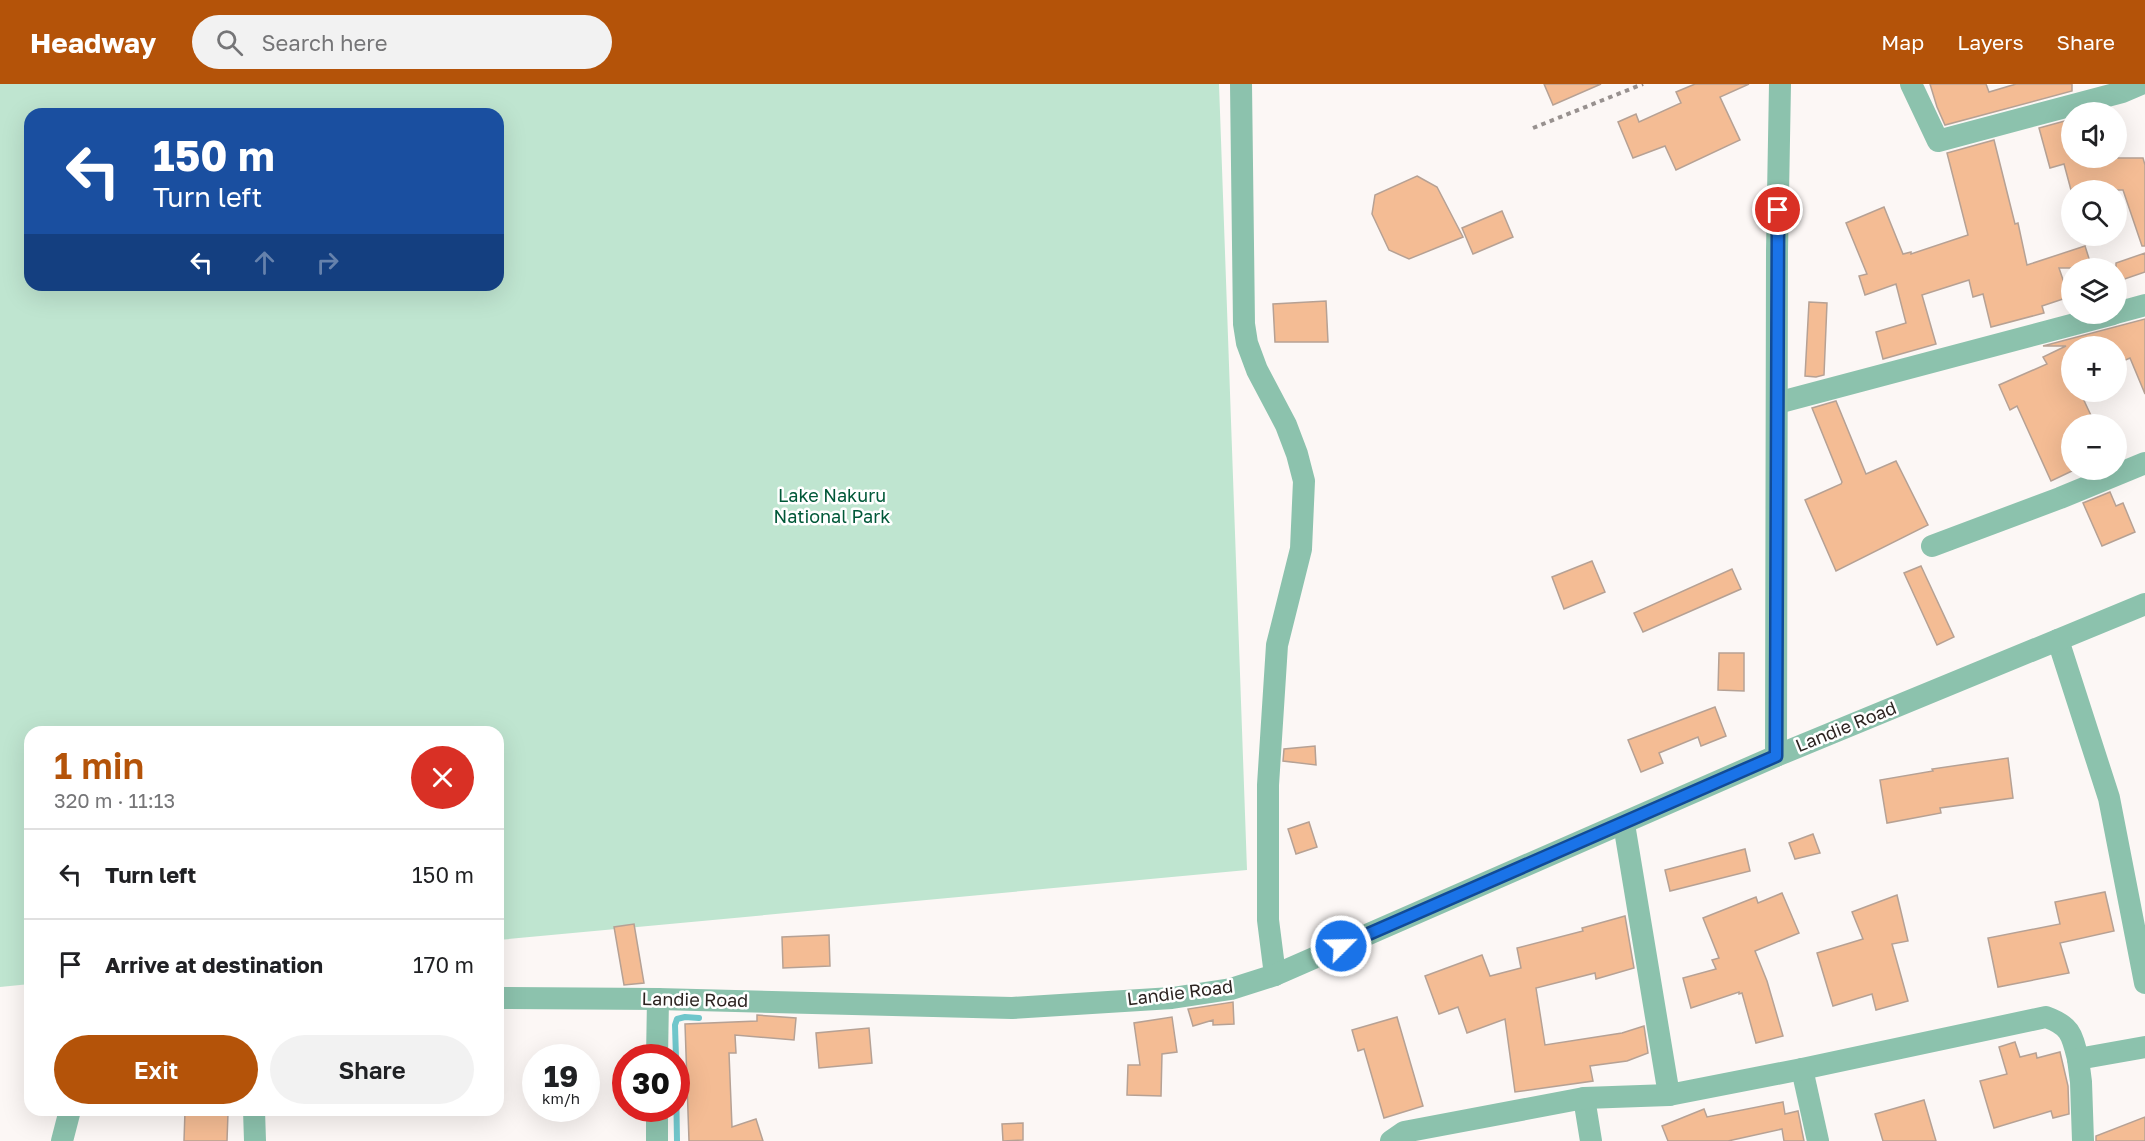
<!DOCTYPE html>
<meta charset="utf-8">
<style>
:root{--surface:#fff;--page:#f2f2f2;--text:#202124;--muted:#757577;--line:#e0e0e0;--accent:#b45309}
body{margin:0;font-family:"Golos Text",sans-serif;background:var(--page);color:var(--text);height:100vh;display:flex;flex-direction:column;font-size:22px;white-space:nowrap}
*{box-sizing:border-box;margin:0}
p{font-size:20px;color:var(--muted)}
.icon{flex:none;width:33px;height:33px;fill:none;stroke:currentColor;stroke-width:2;stroke-linecap:round;stroke-linejoin:round}
.map{position:relative;flex:1;overflow:hidden}
.sheet{position:absolute;left:24px;top:642px;width:480px;height:390px;display:flex;flex-direction:column;background:var(--surface);border-radius:18px;box-shadow:0 6px 24px #0002}
.sheet>*{flex:none}
.banner{position:absolute;left:24px;top:24px;width:480px;height:183px;border-radius:18px;box-shadow:0 6px 24px #0002;background:#1a4fa0;color:#fff;overflow:hidden}
.buttons{position:absolute;left:2061px;top:18px;display:grid;gap:12px}
.buttons a{display:grid;place-items:center;width:66px;height:66px;border-radius:50%;background:var(--surface);box-shadow:0 6px 24px #0002;font-size:30px}
.speed{position:absolute;left:522px;top:960px;display:flex;gap:12px;font-size:30px;font-weight:700;text-align:center}
.speed>*{display:grid;place-content:center;width:78px;height:78px;border-radius:50%;background:var(--surface);box-shadow:0 6px 24px #0002;line-height:1}
.speed small{font-size:15px;font-weight:400}
.speed .limit{border:9px solid #d22;background:#fff;color:#111}
.pin{position:absolute;display:grid;place-items:center;width:51px;height:51px;color:#fff;margin:-26px;border:3px solid #fff;border-radius:50%;box-shadow:0 2px 6px #0007}
.me{position:absolute;width:66px;margin:-33px;rotate:67deg;stroke-linejoin:round;filter:drop-shadow(0 0 4px #0008)}
.turn{display:flex;align-items:center;gap:21px;height:126px;padding:0 30px;font-size:27px}
.turn .icon{width:78px;height:78px;stroke-width:2.5}
.turn b{display:block;font-size:42px;line-height:51px}
.lanes{display:flex;align-items:center;height:57px;padding:0 30px;background:#0003;justify-content:center;gap:30px;direction:ltr}
.lanes .off{opacity:.35}
.round{display:grid;place-items:center;flex:none;width:63px;height:63px;border-radius:32px;background:var(--page)}
.headline{display:flex;align-items:center;justify-content:space-between;height:102px;padding:0 30px}
h1{font-size:36px;font-weight:600;line-height:45px;color:var(--accent)}
.button{display:flex;gap:12px;margin-top:auto;padding:12px 30px}
.button a{flex:1;height:69px;border-radius:36px;background:var(--accent);color:#fff;font-size:24px;font-weight:600;line-height:69px;text-align:center}
.button a+a{background:var(--page);color:var(--text)}
ul{padding:0;list-style:none}
li{display:flex;align-items:center;gap:18px;height:90px;padding:0 30px;border-top:2px solid var(--line)}
li div{flex:1}
li b{display:block;font-size:22px}
li em{font-style:normal}
header{display:flex;align-items:center;gap:36px;box-sizing:border-box;height:84px;padding:0 30px;background:var(--accent);color:#fff}
header strong{font-size:28px}
nav{display:flex;gap:33px;margin-inline-start:auto;font-size:21px}
.search{width:420px;height:54px;background:var(--page);display:flex;align-items:center;gap:15px;box-sizing:border-box;padding:0 21px;border-radius:33px;color:var(--muted);font-size:22px}
.map>svg:first-child{display:block}
.green{fill:#bfe5d0;fill-rule:evenodd}
.lines{fill:none;stroke-linecap:round;stroke-linejoin:round}
.stream{stroke:#70c6cb;stroke-width:6}
.building{fill:#f4bc94;stroke:#b6a194;stroke-width:1.5}
.path{stroke:#98918f;stroke-width:4;stroke-dasharray:4.5 4.5;stroke-linecap:butt}
.street{stroke:#8cc2ad;stroke-width:22}
.route-casing{stroke:#114b97;stroke-width:15}
.route{stroke:#1a73e8;stroke-width:10}
.labels{text-anchor:middle;stroke-width:5;stroke-linejoin:round;paint-order:stroke}
.park-label{font-size:18px;fill:#005838;stroke:#fff}
.street-label{font-size:18px;fill:#2d2421;stroke:#fff}
</style>
<header>
<strong>Headway</strong>
<div class="search"><svg class="icon" aria-label="search" viewBox="0 0 24 24"><circle cx="10" cy="10" r="6"/><path d="M15 15l6 6"/></svg>Search here</div>
<nav><a>Map</a><a>Layers</a><a>Share</a></nav>
</header>
<div class="map">
<svg width="2145" height="1057" viewBox="0 0 2145 1057">
<rect width="100%" height="100%" fill="#fcf7f5"/>
<!-- green -->
<path class="green" d="M0,0h1219l28,786 -749,70v-208h-468v252l-30,3zM30,30h468v171h-468z"/>
<g class="lines">
<!-- stream -->
<g class="stream">
<path d="M676,974l-1,-33 2,-6 8,-2 14,1"/>
<path d="M676,997l1,60"/>
</g>
</g>
<!-- building -->
<g class="building">
<path d="M1544,0h57l-48,21z"/>
<path d="M1695,0h54l-29,13 20,43 -64,30 -11,-24 -32,12 -15,-36 18,-8 3,8 42,-19 -5,-11z"/>
<path d="M1930,0h56l3,8 27,-8h56v7l-127,34 -8,-18z"/>
<path d="M2072,35v39h71l2,7v81h-3l-19,-56h-52l-7,-26 -14,4 -11,-40z"/>
<path d="M1994,56l21,84 3,-1 9,42 58,-19 7,22h-33l10,29 -27,9 2,7 -53,14 -8,-33 -10,3 -4,-17 -47,15 14,49 -53,15 -7,-27 30,-9 -10,-39 -31,11 -6,-19 8,-2 -21,-51 38,-16 19,47 8,-2v2l57,-19 -21,-82z"/>
<path d="M1417,92l20,11 26,50 -54,22 -20,-9 -17,-36 3,-19z"/>
<path d="M1502,127l11,26 -40,17 -11,-26z"/>
<path d="M2145,169v19l-29,10v-19z"/>
<path d="M1326,217l2,41h-53l-2,-38z"/>
<path d="M1809,218l18,1 -3,72 -8,2 -11,-1z"/>
<path d="M2145,235v75l-15,-36 -14,6v-18h-44v46h8l15,32h-23v47l-21,10 -34,-75 -7,4 -11,-25 48,-21 -4,-7 23,-11h-23z"/>
<path d="M1836,317l30,73 30,-13 32,64 -92,46 -31,-71 36,-16 1,-2 -30,-74z"/>
<path d="M2110,408l6,14 7,-3 12,29 -33,14 -19,-43z"/>
<path d="M1592,477l13,31 -41,17 -12,-32z"/>
<path d="M1921,482l33,71 -17,8 -33,-72z"/>
<path d="M1732,485l9,20 -98,43 -9,-19z"/>
<path d="M1719,569h25v38l-26,-1z"/>
<path d="M1715,623l11,29 -25,10 -3,-9 -39,16 4,10 -22,9 -13,-32z"/>
<path d="M1315,662l1,19 -33,-4 1,-12z"/>
<path d="M2008,674l5,40 -73,10 1,5 -54,10 -7,-43 53,-9 -1,-2z"/>
<path d="M1309,738l8,25 -21,7 -8,-25z"/>
<path d="M1813,750l7,19 -25,6 -6,-16z"/>
<path d="M1745,765l5,22 -80,20 -5,-21z"/>
<path d="M2105,808l9,39 -54,12 9,30 -71,14 -10,-49 72,-14 -5,-22z"/>
<path d="M1782,809l17,40 -44,18 12,30 16,55 -27,7 -14,-50 -3,1v-2l-48,16 -8,-30 33,-9 -4,-9 7,-2 -16,-40 53,-21 2,6z"/>
<path d="M1897,811l11,46 -16,3 16,57 -32,9 -4,-16 -39,12 -16,-53 46,-14 -11,-27z"/>
<path d="M1625,832l9,52 -38,11 -1,-6 -59,15 9,57 77,-12 22,-7 4,27 -21,8 -37,5 3,15 -78,11 -10,-73 -38,14 -9,-26 -19,7 -14,-38 57,-21 8,21 31,-8 -4,-20 66,-17 -1,-3z"/>
<path d="M634,840l10,59 -20,2 -10,-58z"/>
<path d="M829,851l1,31 -47,2 -1,-31z"/>
<path d="M1233,918l1,22 -21,1v-5l-20,6 -5,-17z"/>
<path d="M757,931l39,3 -2,22 -59,-5 1,18h-7l3,74 24,-8 7,22h-74l-4,-117 72,-3z"/>
<path d="M1172,933l5,35 -15,2 -1,42 -34,-1 1,-30h12l-6,-42z"/>
<path d="M1397,933l26,89 -39,12 -20,-69 -6,2 -6,-21z"/>
<path d="M869,944l3,35 -53,5 -3,-35z"/>
<path d="M2015,958l5,15 16,-4 1,5 23,-6 8,34 1,28 -16,4 -2,-7 -57,17 -14,-47 27,-7 -8,-27z"/>
<path d="M1924,1016l12,41h-53l-8,-27z"/>
<path d="M1783,1018l2,12 13,-3 6,30h-20l-2,-12 -54,12h-60l-6,-15 42,-17 3,8z"/>
<path d="M185,1027l43,2 -1,28h-43z"/>
<path d="M2145,1033v24h-49v-5z"/>
<path d="M1023,1039v17l-20,1 -1,-17z"/>
</g>
<g class="lines">
<!-- path -->
<path class="path" d="M1533,44l110,-44"/>
<!-- street -->
<g class="street">
<path d="M1241,0l3,240 3,19 10,27 29,55 11,29 7,27 -3,68 -24,96 -9,140v135l7,55"/>
<path d="M1911,0l27,57 184,-49 19,-8"/>
<path d="M2116,229l29,-8"/>
<path d="M1777,319l336,-89"/>
<path d="M1932,462l128,-48 85,-35"/>
<path d="M2058,556l51,158 36,185"/>
<path d="M1776,672l1,-505 3,-167"/>
<path d="M1624,740l45,271"/>
<path d="M498,914l160,1 354,9 160,-10 59,-9 44,-14 501,-219 369,-152"/>
<path d="M657,974l1,-59"/>
<path d="M1802,985l16,72"/>
<path d="M1584,1014l7,43"/>
<path d="M254,1026l1,31"/>
<path d="M62,1057l8,-31"/>
<path d="M657,1057v-33"/>
<path d="M1391,1057l13,-9 180,-34 85,-3 133,-26 244,-52c25,9 26,18 32,42"/>
<path d="M2083,1057l-2,-59 -3,-23 67,-12"/>
</g>
</g>
<g class="lines">
<!-- route casing -->
<g class="route-casing">
<path id="route" d="M1341,862l435,-190 2,-546"/>
</g>
<!-- route -->
<use href="#route" class="route"/>
</g>
<g class="labels">
<!-- park labels -->
<g class="park-label">
<text x="832" y="418">Lake Nakuru<tspan x="832" dy="21">National Park</tspan></text>
</g>
<!-- street labels -->
<g class="street-label">
<text transform="translate(1846 643) rotate(-22)" y="6">Landie Road</text>
<text transform="translate(1180 909) rotate(-7)" y="6">Landie Road</text>
<text transform="translate(695 916) rotate(1)" y="6">Landie Road</text>
</g>
</g>
</svg>
<div class="buttons">
<a><svg class="icon" aria-label="sound" viewBox="0 0 24 24"><path d="M4 9h4l5-4v14l-5-4H4zM17 9q2 3 0 6"/></svg></a>
<a><svg class="icon" aria-label="search" viewBox="0 0 24 24"><circle cx="10" cy="10" r="6"/><path d="M15 15l6 6"/></svg></a>
<a><svg class="icon" aria-label="layers" viewBox="0 0 24 24"><path d="M12 4l9 5-9 5-9-5zM3 14l9 5 9-5"/></svg></a>
<a>+</a>
<a>−</a>
</div>
<div class="speed"><div>19<small>km/h</small></div><div class="limit">30</div></div>
<div class="pin" style="left:1778px;top:126px;background:#d93025"><svg class="icon" aria-label="arrive" viewBox="0 0 24 24"><path d="M6 21V4h12l-3 4 3 4H6"/></svg></div>
<svg class="me" style="left:1341px;top:862px" viewBox="-20 -20 40 40"><circle r="17" fill="#1a73e8" stroke="#fff" stroke-width="3"/><path d="M0-11L8 9 0 5-8 9z" fill="#fff"/></svg>
<div class="banner">
<div class="turn"><svg class="icon" aria-label="left" viewBox="0 0 24 24"><path d="M17 20v-9H6M10 6l-5 5 5 5"/></svg><div><b>150 m</b>Turn left</div></div>
<div class="lanes"><svg class="icon" aria-label="left" viewBox="0 0 24 24"><path d="M17 20v-9H6M10 6l-5 5 5 5"/></svg><svg class="icon off" aria-label="ahead" viewBox="0 0 24 24"><path d="M12 20V5M6 11l6-6 6 6"/></svg><svg class="icon off" aria-label="right" viewBox="0 0 24 24"><path d="M7 20v-9h11M14 6l5 5-5 5"/></svg></div>
</div>
<section class="sheet">
<div class="headline"><div><h1>1 min</h1><p>320 m · 11:13</p></div><a class="round" style="background:#d93025;color:#fff"><svg class="icon" aria-label="close" viewBox="0 0 24 24"><path d="M6 6l12 12M18 6L6 18"/></svg></a></div>
<ul>
<li><svg class="icon" aria-label="left" viewBox="0 0 24 24"><path d="M17 20v-9H6M10 6l-5 5 5 5"/></svg><div><b>Turn left</b></div><em>150 m</em></li>
<li><svg class="icon" aria-label="arrive" viewBox="0 0 24 24"><path d="M6 21V4h12l-3 4 3 4H6"/></svg><div><b>Arrive at destination</b></div><em>170 m</em></li>
</ul>
<div class="button"><a>Exit</a><a>Share</a></div>
</section>
</div>
